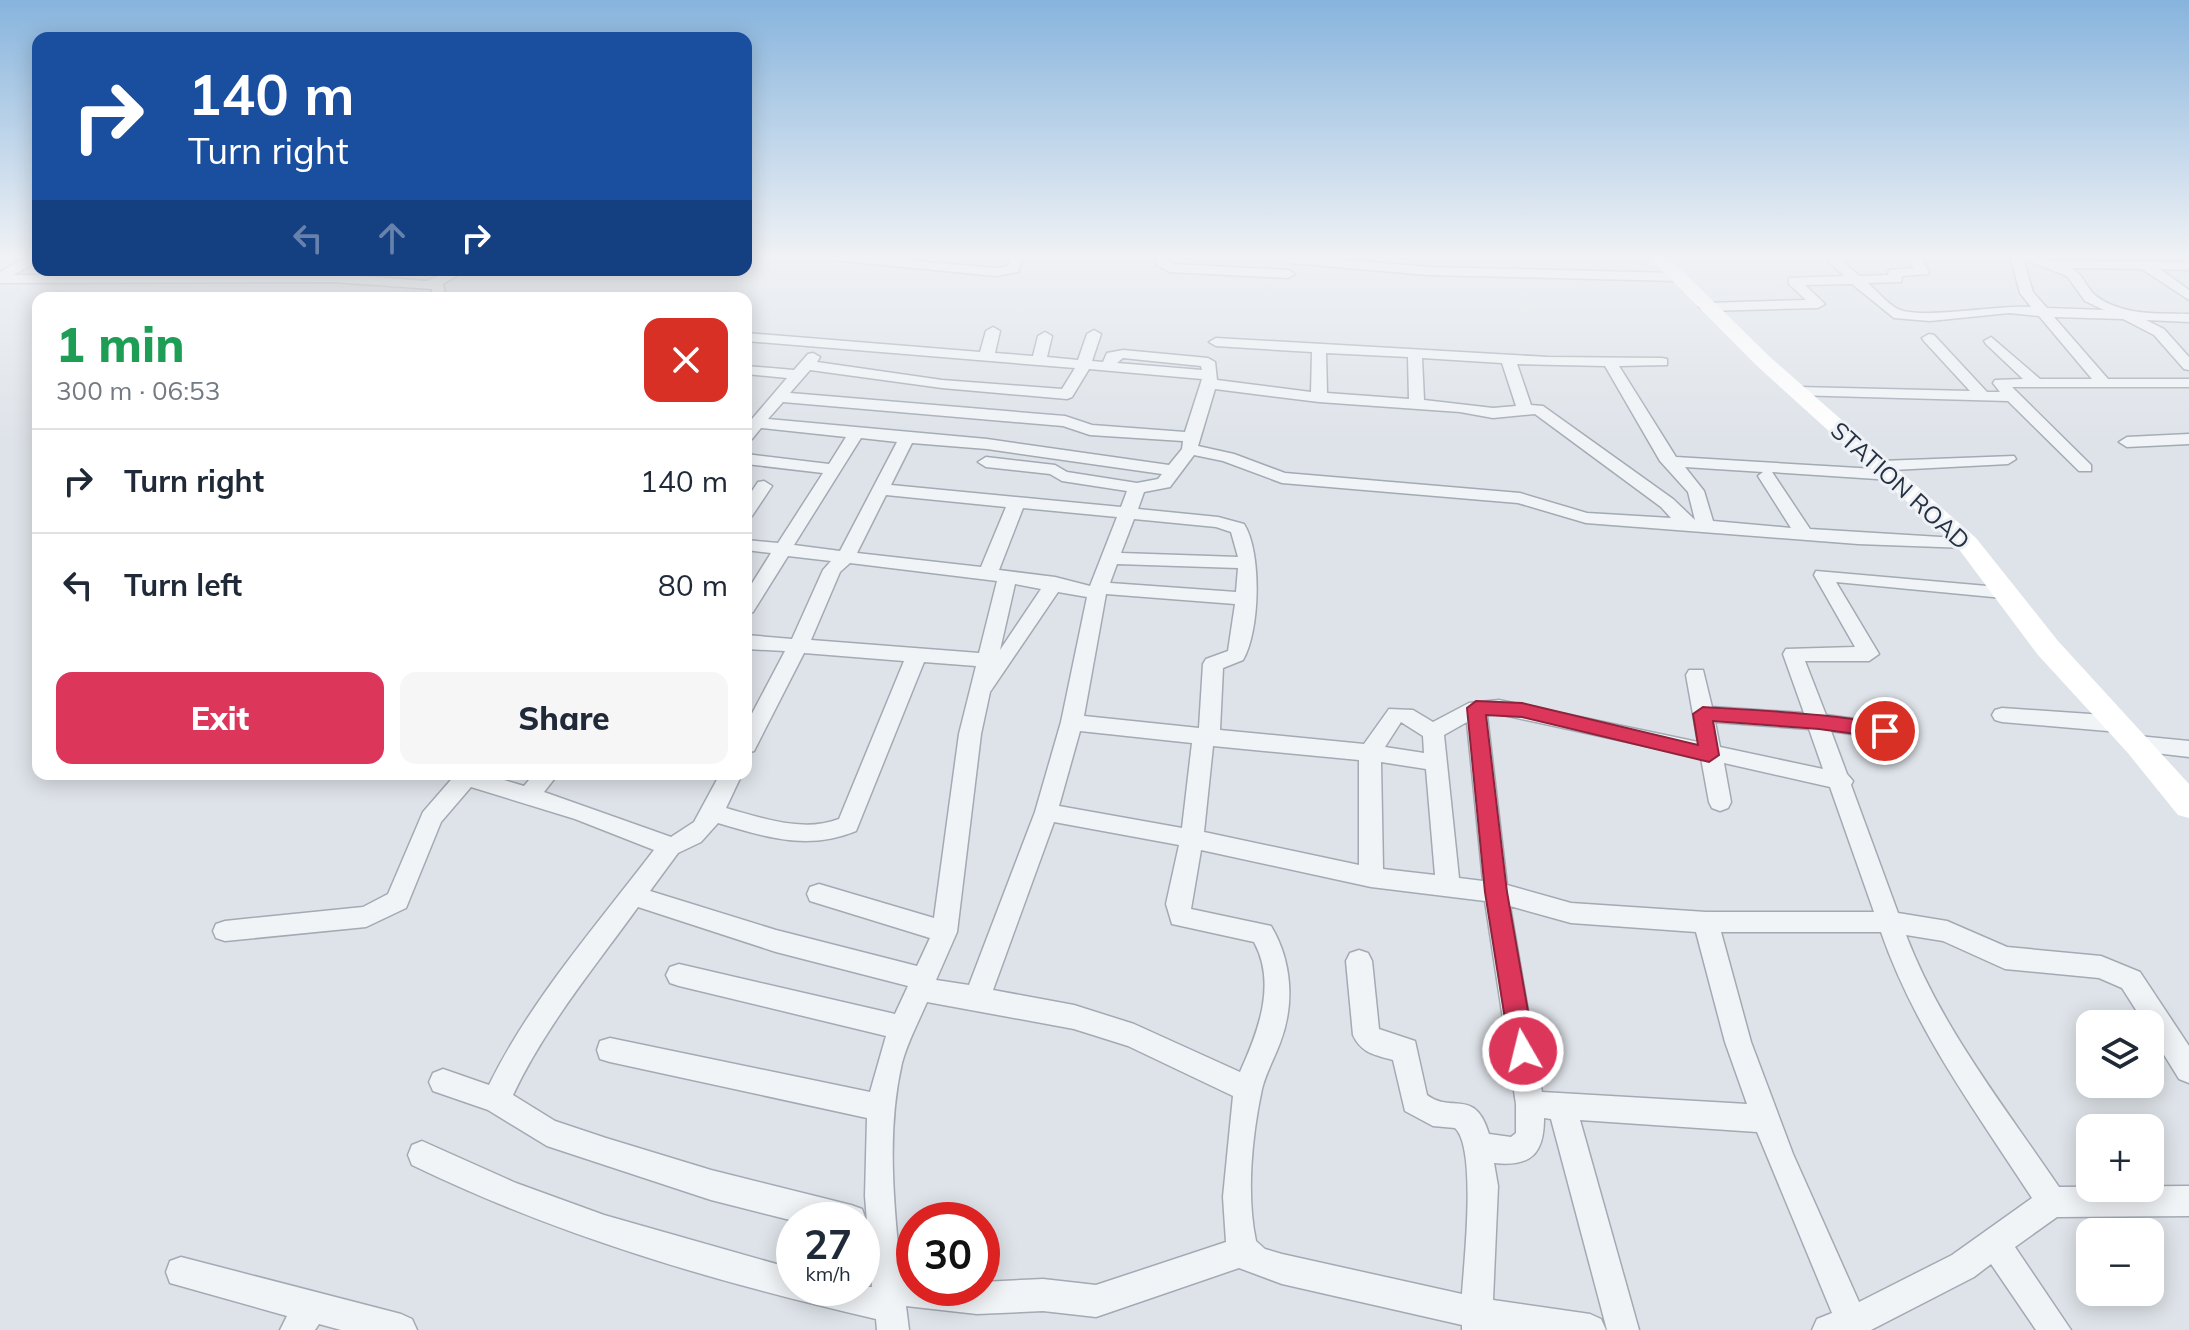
<!DOCTYPE html>
<meta charset="utf-8">
<style>
:root{--surface:#fff;--page:#f6f6f7;--text:#1f2937;--muted:#747a83;--line:#e0e1e3;--accent:#dc365b}
body{margin:0;font-family:Mulish,sans-serif;background:var(--page);color:var(--text);height:100vh;display:flex;flex-direction:column;font-size:30px;white-space:nowrap}
*{box-sizing:border-box;margin:0}
p{font-size:26px;color:var(--muted)}
.icon{flex:none;width:44px;height:44px;fill:none;stroke:currentColor;stroke-width:2;stroke-linecap:round;stroke-linejoin:round}
.map{position:relative;flex:1;overflow:hidden}
.sheet{position:absolute;left:32px;top:292px;width:720px;height:488px;display:flex;flex-direction:column;background:var(--surface);border-radius:16px;box-shadow:0 4px 20px #0003}
.sheet>*{flex:none}
.guide{position:absolute;left:32px;top:32px;width:720px;height:244px;border-radius:16px;box-shadow:0 4px 20px #0003;background:#1a4fa0;color:#fff;overflow:hidden}
.fabs{position:absolute;left:2076px;top:1010px;display:grid;gap:16px}
.fabs a{display:grid;place-items:center;width:88px;height:88px;border-radius:16px;background:var(--surface);box-shadow:0 4px 20px #0003;font-size:40px}
.speed{position:absolute;left:776px;top:1202px;display:flex;gap:16px;font-size:40px;font-weight:700;text-align:center}
.speed>*{display:grid;place-content:center;width:104px;height:104px;border-radius:50%;background:var(--surface);box-shadow:0 4px 20px #0003;line-height:1}
.speed small{font-size:20px;font-weight:400}
.speed .limit{border:12px solid #d22;background:#fff;color:#111}
.pin{position:absolute;display:grid;place-items:center;width:68px;height:68px;color:#fff;margin:-34px;border:4px solid #fff;border-radius:50%;box-shadow:0 2px 8px #0007}
.me{position:absolute;width:88px;margin:-44px;rotate:352deg;stroke-linejoin:round;filter:drop-shadow(0 0 6px #0008)}
.turn{display:flex;align-items:center;gap:28px;height:168px;padding:0 24px;font-size:36px}
.turn .icon{width:104px;height:104px;stroke-width:2.5}
.turn b{display:block;font-size:56px;line-height:68px}
.lanes{display:flex;align-items:center;height:76px;padding:0 24px;background:#0003;justify-content:center;gap:40px;direction:ltr}
.lanes .off{opacity:.35}
.round{display:grid;place-items:center;flex:none;width:84px;height:84px;border-radius:16px;background:var(--page)}
.summary{display:flex;align-items:center;justify-content:space-between;height:136px;padding:0 24px}
h1{font-size:48px;font-weight:800;line-height:60px;color:#1e9e55}
.cta{display:flex;gap:16px;margin-top:auto;padding:16px 24px}
.cta a{flex:1;height:92px;border-radius:16px;background:var(--accent);color:#fff;font-size:32px;font-weight:800;line-height:92px;text-align:center}
.cta a+a{background:var(--page);color:var(--text)}
ul{padding:0;list-style:none}
li{display:flex;align-items:center;gap:24px;height:104px;padding:0 24px;border-top:2px solid var(--line)}
li div{flex:1}
li b{display:block;font-size:30px}
li em{font-style:normal}
.map>svg:first-child{display:block}
.lines{fill:none;stroke-linecap:round;stroke-linejoin:round}
.street-casing{stroke:#a3aab4;stroke-width:3}
.street{fill:#f1f4f7;fill-rule:evenodd}
.secondary{fill:#fff;fill-rule:evenodd}
.route{fill:#dc365b;stroke:#8f233b;stroke-width:2}
.labels{text-anchor:middle;stroke-width:6;stroke-linejoin:round;paint-order:stroke}
.street-label{font-size:24px;fill:#263242;stroke:#eef2f7}
</style>
<div class="map">
<svg width="2189" height="1330" viewBox="0 0 2189 1330">
<rect width="100%" height="100%" fill="#dee3e9"/>
<g class="lines">
<!-- street casing -->
<g class="street-casing">
<g id="street">
<path d="M30,255h8v6l-25,14h63l12,-5h17l-7,5 236,-1 93,7 24,-11h16l-24,14 3,14h-14v-9l-98,-7 -334,1v-11z"/>
<path d="M816,255l79,3v-3h12l1,5 7,1 81,7 12,-2 4,-11h12l-6,17 -22,4 -174,-17z"/>
<path d="M1156,255h12v6l5,3 115,6 7,4 -7,4 -118,-6 -13,-7z"/>
<path d="M1292,255l136,12 249,6 7,4 -7,4 -249,-6 -138,-12 -6,-4z"/>
<path d="M1822,255h14l23,21 29,-1 1,-5 25,-2 -8,-13h13l10,16 -1,3 -26,2 -1,6 -33,1c9,8 18,19 28,25 20,13 105,-4 135,-1l-11,-14 -10,-38h27l16,6 136,1v8l-29,-1 29,21v10l-47,-31 -71,-1c12,5 15,20 25,28 27,20 61,17 93,18v8l-43,-2 18,9 25,28v13l-5,-1 -30,-34 -31,-16 -69,-2 54,62h81v8h-177l79,78v6h-12l-71,-70 -215,-6v-6l5,-2 172,4 -46,-50 -2,-3 7,-4 5,1 53,57h13l-7,-9 2,-3 28,-1 -37,-35 -2,-3 7,-4 49,42h52l-53,-63 -30,-3 -79,8 -36,-3 -42,-34 -47,1 20,19 -7,4 -112,3 -7,-4 7,-4 100,-3 -17,-16v-6l55,-2zM2023,259l44,17 18,25 19,9 -57,-2 -14,-16z"/>
<path d="M993,327l7,4 -5,22 38,3 5,-20 7,-4 7,4 -5,21 31,3 9,-26 7,-4 7,4 -9,27 11,1 4,-9 16,-3 85,8 7,4 2,18 94,12 1,-40 -96,-6 -7,-4 7,-4 332,19 114,1 5,1v6l-48,1 57,91 199,12v-6l6,-2 133,-5 2,3 -8,5 -115,6 7,5 -8,5 -120,-8 38,57 163,10 3,4 -9,5 -109,-4 -272,-21 -68,-20 -236,-20 -59,-22 -29,-6 -24,32 -26,5 -6,17 80,8 26,7c18,28 16,107 -1,136l-20,8 -3,62 144,14 25,-35 24,1 20,12 36,-19 30,-3 199,42 -12,-67 3,-5h14l9,37 92,6 -21,-59 3,-5 69,-2 -41,-72 2,-4 194,17 2,4 -2,4 -7,2 -167,-16 43,72 -10,7h-64l21,54 59,8 7,3 4,5 -4,5 -7,3 -54,-8 16,43 6,7 -2,4 47,128 49,8 60,26 94,9 39,16 49,74v37l-10,-4 -29,-47v-8h-5l-23,-36 -23,-10 -94,-9 -62,-28 -37,-6c35,92 98,171 153,252l130,-1v30l-132,1 -42,30 56,83h-35l-45,-66 -17,13 -103,53h-59l5,-11 15,-6 -75,-181 -177,-12 59,210h-32l-56,-211 -7,-1c0,36 -13,49 -50,45l4,23 -5,114 97,14 11,5 5,11h-144v-5l-180,-41 -43,-16 -143,49 -53,-6 -66,3 -71,-8 3,24h-32l-1,-11c-160,-37 -315,-82 -464,-154l-4,-10 4,-10 10,-4 94,42 88,32 190,54v19l78,-1 -7,-91 2,-78 -257,-56 -10,-3 -3,-9 3,-9 10,-3 260,54 16,-56 -207,-50 -9,-3 -4,-8 4,-8 9,-3 216,50 13,-28 -132,-34 -138,-45c-44,61 -93,120 -125,188l42,26 51,17 105,32 140,35 11,4 4,11 -4,10v-10l-68,1 -83,-21 -164,-54 -59,-36 -55,-19 -4,-9 4,-9 10,-4 46,16c42,-86 108,-160 165,-235l-79,-31 -104,-32 -30,35 -35,86 -40,19 -141,14 -9,-3 -3,-7 3,-7 9,-3 138,-14 25,-13 35,-82 33,-38h28l40,12 10,-12h24l-14,18 127,45 23,-15 26,-48h22l-16,34c36,10 77,25 113,11l65,-158 -100,-8 -50,98 -8,2v-28l39,-74 -39,-2v-14l46,4 31,-69 8,-9 -43,-5 -35,56 -7,2v-21l25,-40 -25,-3v-10l32,3 45,-70 -77,-9v-10l83,10 17,-27 -85,-9 -9,11 -6,2v-15l41,-48 -41,-4v-8l48,4 14,-16 5,-1 7,4 -3,5 125,18 120,9 13,-21 -329,-27v-8l234,19 6,-21zM1326,353l82,4 1,42 -82,-6zM1123,358l78,8 1,4 -85,-7zM1422,358l80,5 14,43 -23,2 -69,-8zM1517,364l88,2 55,95 28,31 7,28 -22,-21 -130,-93 -12,-1zM1089,369l113,10 -17,53 -93,-7 -27,-9 -275,-23 20,-23 132,18 125,11 5,-2zM1215,389l104,13 141,10 33,6 42,-4 126,93 10,11 -84,-5 -67,-20 -235,-20 -51,-19 -36,-8zM783,402l280,24 27,9 93,6 -1,8 -13,16 -182,-26 -219,-20zM861,438l36,4 -57,109 -46,-6zM912,443l75,6 175,25 -4,5 -21,4 -70,-11 -12,-7 -69,-8 -8,5 8,5 64,7 12,7 65,10 -6,16 -230,-22zM1685,467l78,5 -5,4 33,52 -78,-7 -9,-30zM886,495l120,12 -25,60 -124,-14zM1023,508l94,9 -27,69 -35,-9 -56,-7zM1134,519l82,8 15,5 7,25 -117,-4zM850,563l147,18 -18,72 -168,-13 29,-68zM1117,564l121,4 -2,24 -126,-9zM1015,584l26,5 -41,61zM1058,592l29,5 -26,125 -26,90 -66,173 -33,-5 21,-48 24,-198 9,-42zM1106,594l129,10 -7,47 -22,8 -3,5 -4,64 -115,-12zM924,662l52,4 -17,68 -25,184 -115,-34 -9,3 -3,7 3,7 120,37 -13,28 -141,-36 -126,-39 28,-38 23,-11 17,-19c48,14 89,28 138,8zM1499,714l202,44 8,44 3,6 8,3 8,-3 3,-6 -7,-39 106,24 44,125h-168l-135,-9 -64,-18 -20,-170zM1401,722l22,14 1,17 -39,-6zM1467,722l16,159 -24,-3 -15,-143zM1715,722l94,7 14,40 -103,-22zM1080,731l112,12 -10,85 -123,-22zM1213,746l146,14v105l-155,-33zM1381,762l45,7 9,106 -52,-6zM1054,822l125,23 -13,59 6,20 82,18c23,42 4,90 -14,130l-106,-48 -60,-19 -81,-15zM1201,850l170,37 114,14 31,203v29l-5,4 -22,-3c-14,-47 -37,-20 -62,-39l-12,-54 -36,-12 -7,-68 -4,-8 -9,-3 -9,3 -4,8 7,74c8,18 22,20 40,25l12,51 28,15 22,2c22,20 9,134 7,166l-180,-40 -17,-5 -9,-8c-10,-47 -4,-105 6,-152 4,-16 12,-30 18,-46 15,-39 12,-82 -9,-117l-80,-17zM1510,906l61,17 125,9 29,110 22,62 -205,-12zM1721,932h160c34,98 95,180 151,266l-80,57 -93,47 -66,-148 -42,-112zM927,1002l147,27 54,17 105,50 -10,101 3,45 -130,43 -53,-6 -61,3v6h-68v-13l-13,-1 -1,-9c-7,-67 -13,-137 2,-202 6,-22 16,-40 25,-61z"/>
<path d="M2189,434v10l-62,3 -8,-5 8,-5z"/>
<path d="M764,481l8,5 -20,30 -6,1v-17l12,-18z"/>
<path d="M2002,708l117,8 7,3 4,5 -4,5 -7,3 -117,-10 -7,-2 -3,-5 3,-5z"/>
<path d="M2138,736l51,5v16l-59,-7 -3,-6 3,-6z"/>
<path d="M181,1257l220,57 11,5 5,11h-76l-22,-6 -4,6h-35l7,-14 -117,-33 -4,-11 4,-11z"/>
</g>
</g>
<!-- street -->
<use href="#street" class="street"/>
<!-- secondary -->
<path class="secondary" d="M1647,255h19l104,102 206,181 82,103 131,143v34l-11,-3 -51,-63 -89,-97 -80,-107 -202,-183z"/>
</g>
<!-- sky -->
<linearGradient id="sky" x2="0" y2="1"><stop stop-color="#87b4dd"/><stop offset="0.58" stop-color="#f0f2f5"/><stop offset="1" stop-color="#f0f2f5" stop-opacity="0"/></linearGradient>
<rect width="2189" height="442" fill="url(#sky)"/>
<!-- route -->
<path class="route" d="M1476,701l46,2 176,42 -5,-31 10,-7c28,2 181,8 192,24l-10,7 -66,-9 -106,-8 6,34 -10,7 -187,-45 -36,-2 21,177 28,159 -4,8 -8,3 -9,-3 -4,-8 -25,-159 -18,-184z"/>
<g class="labels">
<!-- street labels -->
<g class="street-label">
<text transform="translate(1900 486) rotate(42)" y="8">STATION ROAD</text>
</g>
</g>
</svg>
<div class="fabs">
<a><svg class="icon" aria-label="layers" viewBox="0 0 24 24"><path d="M12 4l9 5-9 5-9-5zM3 14l9 5 9-5"/></svg></a>
<a>+</a>
<a>−</a>
</div>
<div class="speed"><div>27<small>km/h</small></div><div class="limit">30</div></div>
<div class="pin" style="left:1885px;top:731px;background:#d93025"><svg class="icon" aria-label="arrive" viewBox="0 0 24 24"><path d="M6 21V4h12l-3 4 3 4H6"/></svg></div>
<svg class="me" style="left:1523px;top:1051px" viewBox="-20 -20 40 40"><circle r="17" fill="#dc365b" stroke="#fff" stroke-width="3"/><path d="M0-11L8 9 0 5-8 9z" fill="#fff"/></svg>
<div class="guide">
<div class="turn"><svg class="icon" aria-label="right" viewBox="0 0 24 24"><path d="M7 20v-9h11M14 6l5 5-5 5"/></svg><div><b>140 m</b>Turn right</div></div>
<div class="lanes"><svg class="icon off" aria-label="left" viewBox="0 0 24 24"><path d="M17 20v-9H6M10 6l-5 5 5 5"/></svg><svg class="icon off" aria-label="ahead" viewBox="0 0 24 24"><path d="M12 20V5M6 11l6-6 6 6"/></svg><svg class="icon" aria-label="right" viewBox="0 0 24 24"><path d="M7 20v-9h11M14 6l5 5-5 5"/></svg></div>
</div>
<section class="sheet">
<div class="summary"><div><h1>1 min</h1><p>300 m · 06:53</p></div><a class="round" style="background:#d93025;color:#fff"><svg class="icon" aria-label="close" viewBox="0 0 24 24"><path d="M6 6l12 12M18 6L6 18"/></svg></a></div>
<ul>
<li><svg class="icon" aria-label="right" viewBox="0 0 24 24"><path d="M7 20v-9h11M14 6l5 5-5 5"/></svg><div><b>Turn right</b></div><em>140 m</em></li>
<li><svg class="icon" aria-label="left" viewBox="0 0 24 24"><path d="M17 20v-9H6M10 6l-5 5 5 5"/></svg><div><b>Turn left</b></div><em>80 m</em></li>
</ul>
<div class="cta"><a>Exit</a><a>Share</a></div>
</section>
</div>
